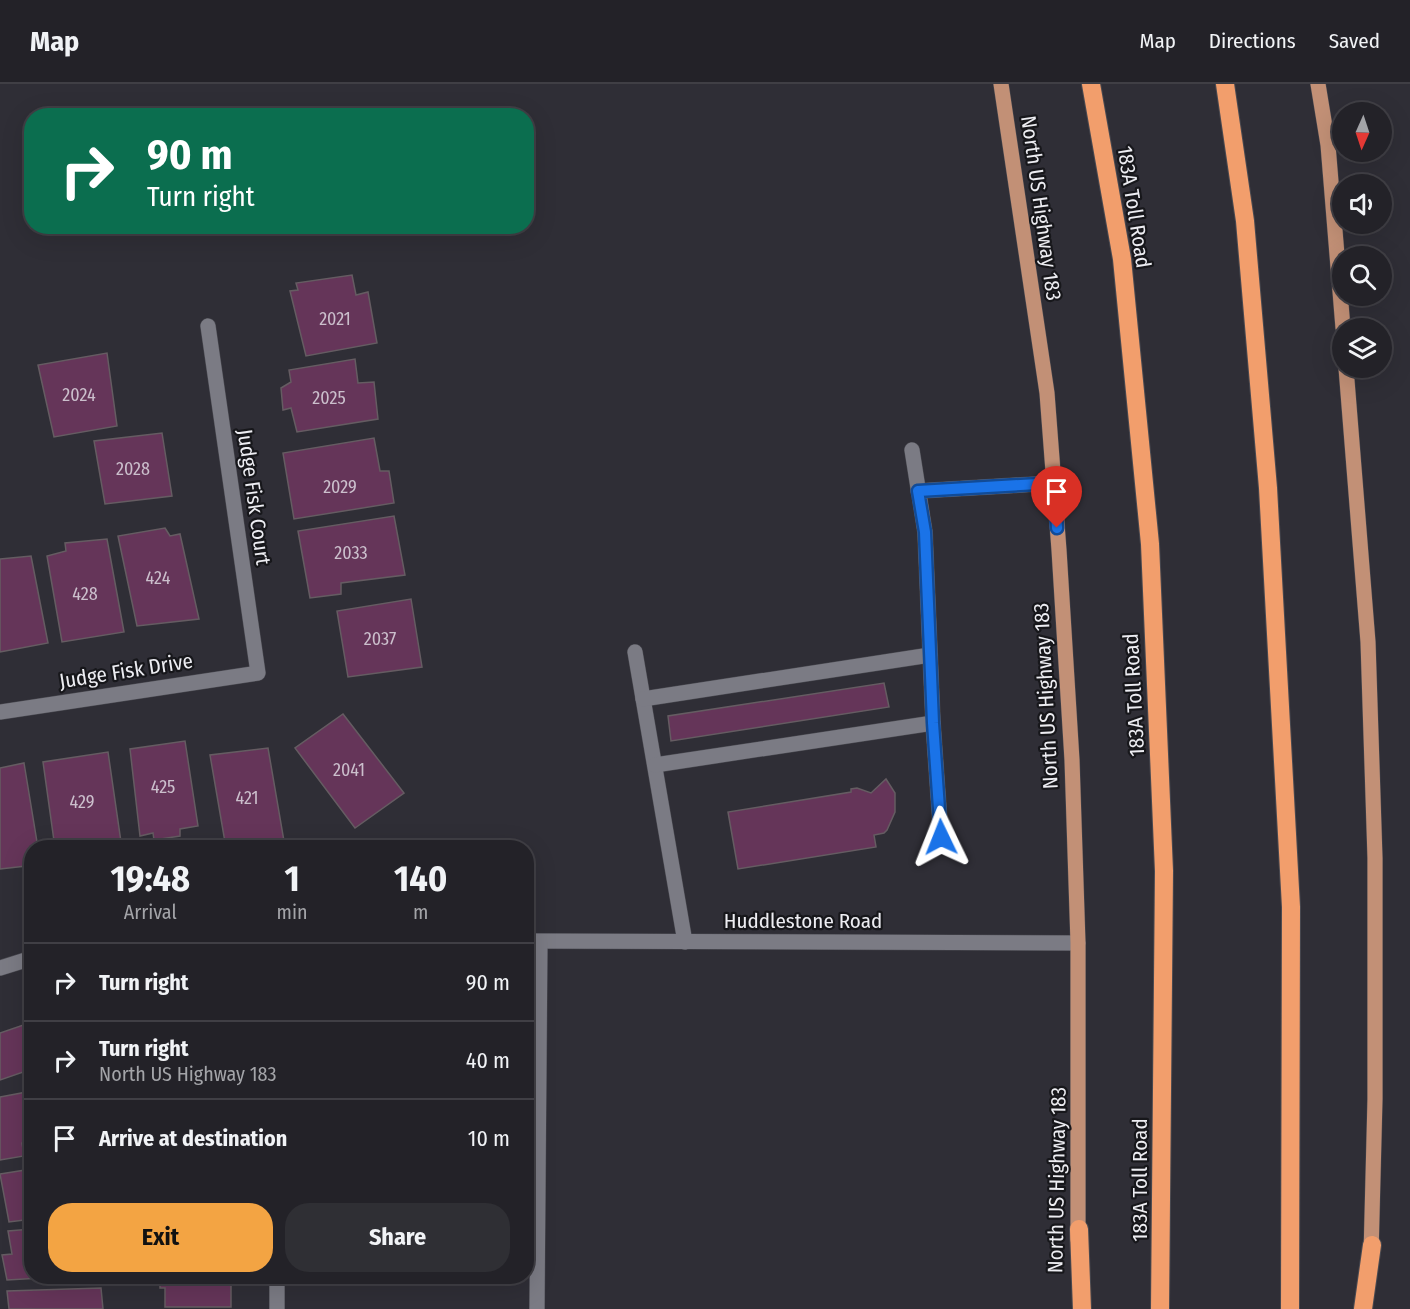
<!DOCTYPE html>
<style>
:root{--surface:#232228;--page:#2f2f34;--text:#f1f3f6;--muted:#a3a4a8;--line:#403f45;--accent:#f3a443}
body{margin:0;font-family:"Fira Sans Condensed",sans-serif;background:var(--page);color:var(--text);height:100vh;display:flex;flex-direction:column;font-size:22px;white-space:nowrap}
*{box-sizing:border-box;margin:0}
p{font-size:20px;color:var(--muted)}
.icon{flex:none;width:33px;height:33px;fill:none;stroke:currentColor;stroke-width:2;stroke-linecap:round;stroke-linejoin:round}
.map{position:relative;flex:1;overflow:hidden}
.sheet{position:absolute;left:24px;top:756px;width:510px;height:444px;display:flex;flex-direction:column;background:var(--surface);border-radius:24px;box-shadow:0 6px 24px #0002,0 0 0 2px var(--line)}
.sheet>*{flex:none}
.top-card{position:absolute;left:24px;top:24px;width:510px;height:126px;border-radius:24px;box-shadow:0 6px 24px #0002,0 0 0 2px var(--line);background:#0b6e4f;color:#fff;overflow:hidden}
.needle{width:39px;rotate:183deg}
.buttons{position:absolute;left:1332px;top:18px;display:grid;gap:12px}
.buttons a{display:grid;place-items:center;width:60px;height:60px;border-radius:50%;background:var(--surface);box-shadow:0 6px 24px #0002,0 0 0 2px var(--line);font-size:30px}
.pin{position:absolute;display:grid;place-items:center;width:51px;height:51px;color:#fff;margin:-62px -26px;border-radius:50% 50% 50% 0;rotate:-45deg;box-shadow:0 0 6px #0007}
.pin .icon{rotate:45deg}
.me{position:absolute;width:66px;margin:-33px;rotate:358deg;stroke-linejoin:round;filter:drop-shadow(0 0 4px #0008)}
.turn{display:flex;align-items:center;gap:21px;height:126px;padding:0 24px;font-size:27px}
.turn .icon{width:78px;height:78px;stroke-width:2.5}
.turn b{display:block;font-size:42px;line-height:51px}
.eta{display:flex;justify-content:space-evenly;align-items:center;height:102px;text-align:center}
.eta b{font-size:36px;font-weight:700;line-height:42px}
.cta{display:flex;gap:12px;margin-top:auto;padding:12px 24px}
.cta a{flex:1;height:69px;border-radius:24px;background:var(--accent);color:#111;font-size:24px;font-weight:700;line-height:69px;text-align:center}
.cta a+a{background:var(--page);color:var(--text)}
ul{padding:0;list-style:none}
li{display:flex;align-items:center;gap:18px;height:78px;padding:0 24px;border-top:2px solid var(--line)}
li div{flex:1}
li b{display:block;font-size:22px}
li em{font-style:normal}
header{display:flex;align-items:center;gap:36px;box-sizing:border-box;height:84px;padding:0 30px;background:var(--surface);border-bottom:2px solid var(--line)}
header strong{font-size:28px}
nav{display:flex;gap:33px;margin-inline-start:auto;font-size:21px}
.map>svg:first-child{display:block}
.building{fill:#653559;stroke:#655c62;stroke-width:1.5}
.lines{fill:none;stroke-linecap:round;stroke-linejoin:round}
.minor-casing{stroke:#4a4a51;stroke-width:16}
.major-casing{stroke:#4a4a51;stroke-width:16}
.highway-casing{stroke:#4a4a51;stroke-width:20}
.minor{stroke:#7b7b84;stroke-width:15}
.major{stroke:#c29076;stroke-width:15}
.highway{stroke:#f29e6c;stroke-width:18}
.route-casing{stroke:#114b97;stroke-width:15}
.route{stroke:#1a73e8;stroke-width:10}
.labels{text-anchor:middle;stroke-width:4.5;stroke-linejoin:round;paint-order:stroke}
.number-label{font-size:18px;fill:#cbbfcc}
.street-label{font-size:21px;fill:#ededf2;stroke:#17171b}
</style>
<header>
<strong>Map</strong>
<nav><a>Map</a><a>Directions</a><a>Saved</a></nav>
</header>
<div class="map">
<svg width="1410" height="1225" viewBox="0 0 1410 1225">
<rect width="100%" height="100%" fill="#2f2e36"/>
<!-- building -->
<g class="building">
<path d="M352,191l4,20 12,-3 9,51 -71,13 -16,-65 8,-1 -2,-7z"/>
<path d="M107,269l10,73 -63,11 -16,-72z"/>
<path d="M355,275l3,24 16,-1 4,37 -81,13 -6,-24 -8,2 -2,-22 10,-6 -2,-12z"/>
<path d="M162,349l10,63 -67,8 -11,-63z"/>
<path d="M374,354l6,33h9l5,32 -100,16 -11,-66z"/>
<path d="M394,432l11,59 -64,8v11l-31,4 -12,-67z"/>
<path d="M165,444l5,8 10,-2 19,85 -62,7 -19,-90z"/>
<path d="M107,455l17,93 -62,10 -15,-86 19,-5 -1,-8z"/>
<path d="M31,472l17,87 -48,9v-93z"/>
<path d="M411,515l11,68 -74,10 -11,-66z"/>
<path d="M884,599l5,24 -218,34 -3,-25z"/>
<path d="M343,630l61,79 -49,35 -60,-80z"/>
<path d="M185,657l13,85 -18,3v7l-26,4 -1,-7 -13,3 -10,-87z"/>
<path d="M268,664l16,93 -21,3v4h-37l-16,-93z"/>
<path d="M108,668l13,90 -35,6h-31l-12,-86z"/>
<path d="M24,679l14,85h-6v12h-7l1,6 -26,3v-101z"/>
<path d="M886,695l9,14v19l-8,18 -3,3 -10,2 2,12 -138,22 -10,-57 123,-20v-3l6,-1 14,5z"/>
<path d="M32,938v47l-32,11v-47z"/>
<path d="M32,1007v50l-10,2 2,13 -24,4v-63z"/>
<path d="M32,1085v50l-23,3 -9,-48z"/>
<path d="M32,1145v47h45l-70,4 -5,-25 10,-1 -4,-23z"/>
<path d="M160,1192h71v31h-66v-19h-5z"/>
<path d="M101,1204l2,21h-94l-2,-18z"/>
</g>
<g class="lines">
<!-- minor casing -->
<g class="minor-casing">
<g id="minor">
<path d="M912,366l13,82 8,191 8,114"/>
<path d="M918,407l136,-8"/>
<path d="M635,568l50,290"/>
<path d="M643,615l287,-44"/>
<path d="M0,628l258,-39 -50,-347"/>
<path d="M655,681l278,-42"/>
<path d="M526,857l552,2"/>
<path d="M0,884l32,-10"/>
<path d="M277,1192v33"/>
<path d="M537,1225l3,-367"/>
</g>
</g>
<!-- major casing -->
<g class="major-casing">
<g id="major">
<path d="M1001,0l46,309 12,157 13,210 6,183v297"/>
<path d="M1318,0l10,61 15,183"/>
<path d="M1346,284l22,274 7,216v241l-4,156"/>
</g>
</g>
<!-- highway casing -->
<g class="highway-casing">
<g id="highway">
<path d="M1091,0l31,175 28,285 14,327 -4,438"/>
<path d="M1225,0l20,137 23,267 23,419 -1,402"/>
<path d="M1079,1145l3,80"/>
<path d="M1363,1225l9,-64"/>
</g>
</g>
<!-- minor -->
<use href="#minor" class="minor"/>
<!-- major -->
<use href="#major" class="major"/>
<!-- highway -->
<use href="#highway" class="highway"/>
</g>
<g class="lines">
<!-- route casing -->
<g class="route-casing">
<path id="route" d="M941,753l-8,-114 -8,-191 -7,-41 136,-8 3,45"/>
</g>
<!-- route -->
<use href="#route" class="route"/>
</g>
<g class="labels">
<!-- number labels -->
<g class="number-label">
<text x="335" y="241">2021</text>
<text x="79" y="317">2024</text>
<text x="329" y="320">2025</text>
<text x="133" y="391">2028</text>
<text x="340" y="409">2029</text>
<text x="351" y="475">2033</text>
<text x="158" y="500">424</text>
<text x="85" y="516">428</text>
<text x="380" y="561">2037</text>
<text x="349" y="692">2041</text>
<text x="163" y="709">425</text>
<text x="247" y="720">421</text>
<text x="82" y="724">429</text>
</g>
<!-- street labels -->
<g class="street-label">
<text transform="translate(1134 123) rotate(81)" y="7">183A Toll Road</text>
<text transform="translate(1041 124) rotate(82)" y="7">North US Highway 183</text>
<text transform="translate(254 413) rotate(82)" y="7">Judge Fisk Court</text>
<text transform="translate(126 587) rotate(-9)" y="7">Judge Fisk Drive</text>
<text transform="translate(1134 611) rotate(-93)" y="7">183A Toll Road</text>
<text transform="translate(1046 612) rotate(-93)" y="7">North US Highway 183</text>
<text x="803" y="844">Huddlestone Road</text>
<text transform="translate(1057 1096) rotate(-89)" y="7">North US Highway 183</text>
<text transform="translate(1140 1096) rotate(-90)" y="7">183A Toll Road</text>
</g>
</g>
</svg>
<div class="buttons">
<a><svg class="needle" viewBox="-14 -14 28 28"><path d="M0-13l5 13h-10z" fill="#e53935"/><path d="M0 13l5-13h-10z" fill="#a3a4a8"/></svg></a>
<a><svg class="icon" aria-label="sound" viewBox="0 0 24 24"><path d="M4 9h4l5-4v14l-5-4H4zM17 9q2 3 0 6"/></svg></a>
<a><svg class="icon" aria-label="search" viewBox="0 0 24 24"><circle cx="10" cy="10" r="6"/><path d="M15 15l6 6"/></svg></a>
<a><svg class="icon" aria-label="layers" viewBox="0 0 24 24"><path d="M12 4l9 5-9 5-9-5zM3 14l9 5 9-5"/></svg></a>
</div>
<div class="pin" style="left:1057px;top:444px;background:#d93025"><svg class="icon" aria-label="arrive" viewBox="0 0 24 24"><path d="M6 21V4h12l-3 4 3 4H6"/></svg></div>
<svg class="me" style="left:941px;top:753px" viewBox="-20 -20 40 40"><path d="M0-17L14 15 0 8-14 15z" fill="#1a73e8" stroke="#fff" stroke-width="4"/></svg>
<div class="top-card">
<div class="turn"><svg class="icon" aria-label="right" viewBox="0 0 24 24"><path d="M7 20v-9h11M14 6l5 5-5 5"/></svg><div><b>90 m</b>Turn right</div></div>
</div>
<section class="sheet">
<div class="eta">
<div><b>19:48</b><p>Arrival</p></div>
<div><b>1</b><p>min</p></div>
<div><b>140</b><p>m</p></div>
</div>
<ul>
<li><svg class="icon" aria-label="right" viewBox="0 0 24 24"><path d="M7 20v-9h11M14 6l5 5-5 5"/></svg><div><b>Turn right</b></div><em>90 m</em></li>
<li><svg class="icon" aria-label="right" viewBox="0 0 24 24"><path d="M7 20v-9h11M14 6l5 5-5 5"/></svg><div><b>Turn right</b><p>North US Highway 183</p></div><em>40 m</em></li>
<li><svg class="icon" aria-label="arrive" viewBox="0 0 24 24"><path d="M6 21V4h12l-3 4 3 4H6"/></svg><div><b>Arrive at destination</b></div><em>10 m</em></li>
</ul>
<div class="cta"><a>Exit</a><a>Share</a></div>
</section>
</div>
